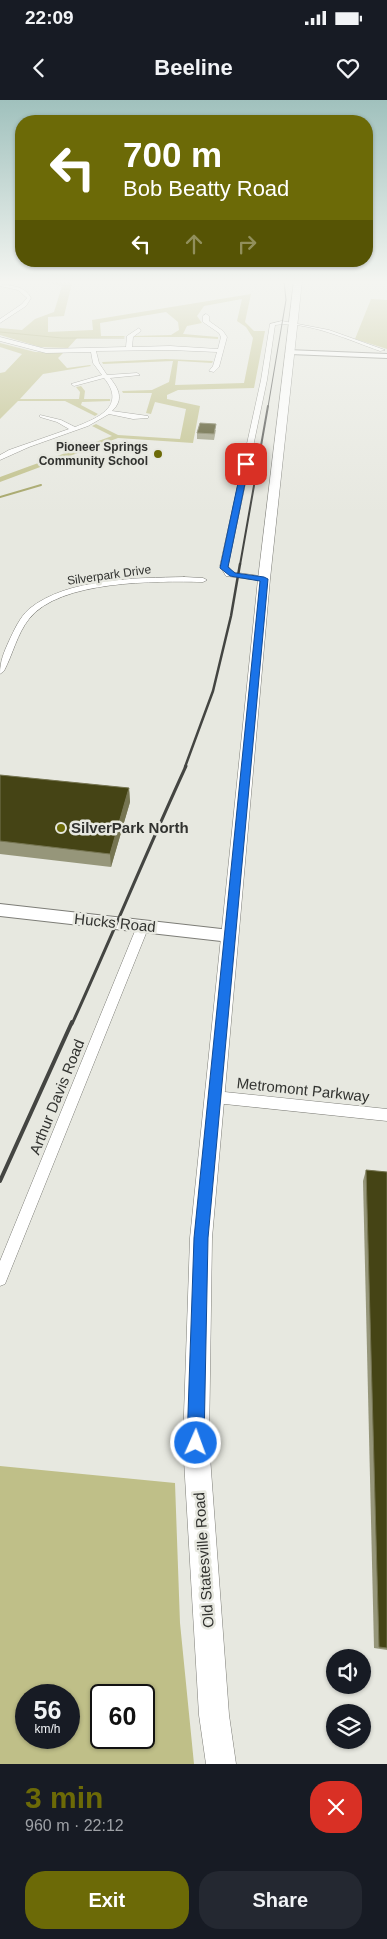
<!DOCTYPE html>
<meta charset="utf-8">
<style>
:root{--surface:#171b24;--page:#242831;--text:#f1f3f6;--muted:#9ea1a6;--accent:#6c6a07}
body{margin:0;font-family:Helvetica,sans-serif;background:var(--page);color:var(--text);height:100vh;display:flex;flex-direction:column;font-size:19px;white-space:nowrap}
*{box-sizing:border-box;margin:0}
p{font-size:16px;color:var(--muted)}
.icon{flex:none;width:28px;height:28px;fill:none;stroke:currentColor;stroke-width:2;stroke-linecap:round;stroke-linejoin:round}
.map{position:relative;height:1664px;overflow:hidden}
.side{display:flex;flex-direction:column;background:var(--surface);flex:1}
.side>*{flex:none}
.hud{position:absolute;left:15px;top:15px;width:358px;height:152px;border-radius:20px;box-shadow:0 1px 4px #0004;background:#6c6a07;color:#fff;overflow:hidden}
.tools{position:absolute;left:326px;top:1549px;display:grid;gap:10px}
.tools a{display:grid;place-items:center;width:45px;height:45px;border-radius:50%;background:var(--surface);box-shadow:0 1px 4px #0004;font-size:25px}
.speed{position:absolute;left:15px;top:1584px;display:flex;gap:10px;font-size:25px;font-weight:700;text-align:center}
.speed>*{display:grid;place-content:center;width:65px;height:65px;border-radius:50%;background:var(--surface);box-shadow:0 1px 4px #0004;line-height:1}
.speed small{font-size:12px;font-weight:400}
.speed .limit{border:2px solid #111;border-radius:8px;background:#fff;color:#111}
.pin{position:absolute;display:grid;place-items:center;width:42px;height:42px;color:#fff;margin:-21px;border-radius:10px;box-shadow:0 2px 8px #0006}
.me{position:absolute;width:55px;margin:-28px;rotate:2deg;stroke-linejoin:round;filter:drop-shadow(0 0 4px #0008)}
.turn{display:flex;align-items:center;gap:18px;height:105px;padding:0 25px;font-size:22px}
.turn .icon{width:65px;height:65px;stroke-width:2.5}
.turn b{display:block;font-size:35px;line-height:42px}
.lanes{display:flex;align-items:center;height:48px;padding:0 25px;background:#0003;justify-content:center;gap:25px;direction:ltr}
.lanes .off{opacity:.35}
.round{display:grid;place-items:center;flex:none;width:52px;height:52px;border-radius:20px;background:var(--page)}
.summary{display:flex;align-items:center;justify-content:space-between;height:85px;padding:0 25px}
h1{font-size:30px;font-weight:600;line-height:38px;color:var(--accent)}
.action{display:flex;gap:10px;margin-top:auto;padding:10px 25px}
.action a{flex:1;height:58px;border-radius:20px;background:var(--accent);color:#fff;font-size:20px;font-weight:600;line-height:58px;text-align:center}
.action a+a{background:var(--page);color:var(--text)}
.status{display:flex;justify-content:space-between;align-items:center;height:35px;padding:0 25px;background:var(--surface);direction:ltr}
.status svg{height:14px;fill:currentColor}
header{display:flex;justify-content:space-between;align-items:center;height:65px;padding:0 25px;background:var(--surface);font-size:22px;font-weight:600}
.map>svg:first-child{display:block}
.green{fill:#bfbf88;fill-rule:evenodd}
.lines{fill:none;stroke-linecap:round;stroke-linejoin:round}
.stream-far1{stroke:#a4a466;stroke-width:1}
.stream{stroke:#a4a466;stroke-width:2}
.street-casing{stroke:#7d7d77;stroke-width:1}
.secondary-casing{stroke:#7d7d77;stroke-width:2}
.primary-casing{stroke:#7d7d77;stroke-width:1}
.street{fill:#fff;fill-rule:evenodd}
.secondary{fill:#fff;fill-rule:evenodd}
.primary{fill:#fff;fill-rule:evenodd}
.rail-far4{stroke:#444542;stroke-width:1}
.rail-far3{stroke:#444542;stroke-width:2}
.rail-far2{stroke:#444542;stroke-width:2.5}
.rail-far1{stroke:#444542;stroke-width:3}
.rail{stroke:#444542;stroke-width:4}
.wall{fill:#96967a}
.shaded-wall{fill:#767552}
.building{fill:#454415;stroke:#767552}
.route{fill:#1a73e8;stroke:#114b97}
.poi-dot{fill:#6c6a07;stroke:#e7e8e0;stroke-width:2}
.labels{text-anchor:middle;stroke-width:5;stroke-linejoin:round;paint-order:stroke}
.far-poi-label{font-size:12px;font-weight:bold;fill:#31322f;stroke:#e7e8e0;text-anchor:end}
.far-street-label{font-size:12px;fill:#31322f;stroke:#e7e8e0}
.poi-label{font-size:15px;font-weight:bold;fill:#31322f;stroke:#e7e8e0;text-anchor:start}
.street-label{font-size:15px;fill:#31322f;stroke:#e7e8e0}
</style>
<div class="status"><b>22:09</b><svg viewBox="0 0 49 12"><path d="M0 12V9h3v3zM5 12V6h3v6zM10 12V3h3v9zM15 12V0h3v12zM26 1h20v11H26zM47 4h2v5h-2z"/></svg></div>
<header><svg class="icon" aria-label="back" viewBox="0 0 24 24"><path d="M15 5l-7 7 7 7"/></svg>Beeline<svg class="icon" aria-label="heart" viewBox="0 0 24 24"><path d="M12 20l-8-8c-3-5 5-10 8-4 3-6 11-1 8 4z"/></svg></header>
<div class="map">
<svg width="387" height="1664" viewBox="0 0 387 1664">
<rect width="100%" height="100%" fill="#e7e8e0"/>
<!-- green -->
<g class="green">
<path d="M42,181l30,2 -8,33 -16,1v15l45,-2 -1,-10 159,-26 -6,28 9,9h11l-11,57 -76,2 -11,5v4l33,7 -7,37 -75,-5 -118,44v-5l112,-41 -20,-10 4,-2 22,11 62,4 6,-30 -31,-7 -4,12 -5,-1 6,-20h-29l-1,-2 30,-1 17,-8 4,-21 -70,3 -1,-2 64,-3 47,2 -1,2 -34,-2 -3,24 69,-2 9,-45 -7,-11 -9,-6 5,-22 -38,7 -7,10 5,7 -15,3 -4,8 35,3v2l-31,-2h-53v-1l37,-1 8,-5 -1,-8 -12,-10 -66,11 1,13h24l-1,1 -47,1 -9,10 -28,-1 -40,-12v-7l22,2 13,-11 19,-7 8,-26z"/>
<path d="M371,199l16,1v49l-32,-10z"/>
<path d="M0,243l35,9 28,1 -5,5 9,10 23,-3 1,1 -48,8 -23,25h59l1,-7 -4,-5 5,-1 4,5 -1,8h26v2l-28,1 -1,3 17,9 -3,2 -30,-15h-47l-18,18v-46l5,-1 17,-18 -22,-7z"/>
<path d="M0,1366l175,17 5,140 14,141h-194zM26,1595h43v43h-43zM101,1595h43v43h-43z"/>
</g>
<g class="lines">
<!-- stream-far1 -->
<path class="stream-far1" d="M0,232l62,6h62"/>
<!-- stream -->
<path class="stream" d="M0,397l41,-12"/>
<!-- street casing -->
<g class="street-casing">
<g id="street">
<path d="M0,184c12,2 25,2 31,14l-5,8 -26,17v-4l22,-15 5,-6 -9,-8 -18,-4z"/>
<path d="M206,214l3,2v5l14,10 4,6 -8,30 -5,5 -5,-1 4,-5 4,-14 -47,-2 -74,1 3,12 8,12 30,-2 3,2 -30,3c9,11 14,22 2,33 12,2 24,3 36,5v2l-15,1 -24,-5 -21,12 -59,21 -29,13v-5l9,-5 60,-21 -12,-7 -17,-5v-2l21,5 14,7c23,-9 52,-21 29,-49l-30,8 -3,-2 31,-9 -9,-12 -2,-11 -45,1 -46,-12v-4l46,12 80,-2 1,-11 12,-8 2,3 -8,6 -1,10 38,-1 48,3 3,-12 -2,-4 -16,-11v-6z"/>
<path d="M282,221l47,9 56,20 -5,1c-29,-10 -74,-31 -105,-26l-8,55 -39,186 4,6 35,5 1,2 -4,2 -38,-5 -6,-10 41,-186 9,-56z"/>
<path d="M184,477l19,1 4,2 -4,2c-46,-1 -144,-2 -174,37 -12,15 -16,35 -25,52l-4,3c0,-13 4,-22 9,-33 5,-11 11,-24 20,-32 38,-31 108,-31 155,-32z"/>
<path d="M143,822l6,4 -142,353 -2,5 -5,2v-25l137,-335z"/>
<path d="M215,991l172,18v12l-172,-18 -5,-2 -1,-4 1,-4z"/>
</g>
</g>
<!-- secondary casing -->
<g class="secondary-casing">
<g id="secondary">
<path d="M287,250l100,4v4l-97,-4 -4,-2z"/>
<path d="M0,804l230,26 6,2 2,4 -2,4 -6,2 -230,-26z"/>
</g>
</g>
<!-- primary casing -->
<g class="primary-casing">
<path id="primary" d="M294,181h8l-32,298 -58,659 -3,205 20,272 7,49h-30l-7,-49 -16,-272 7,-205 68,-659z"/>
</g>
<!-- street -->
<use href="#street" class="street"/>
<!-- secondary -->
<use href="#secondary" class="secondary"/>
<!-- primary -->
<use href="#primary" class="primary"/>
<!-- rail-far4 -->
<path class="rail-far4" d="M268,307l18,-107 -2,-19"/>
<!-- rail-far3 -->
<path class="rail-far3" d="M240,465l28,-159"/>
<!-- rail-far2 -->
<path class="rail-far2" d="M185,667l28,-76 18,-75 9,-52"/>
<!-- rail-far1 -->
<path class="rail-far1" d="M72,924c39,-86 75,-173 114,-258"/>
<!-- rail -->
<path class="rail" d="M0,1081l72,-159"/>
</g>
<!-- wall -->
<g class="wall">
<path d="M216,330l-2,10 -17,-1v-6z"/>
<path d="M0,675l129,13 1,14 -19,65 -111,-13z"/>
<path d="M366,1070l21,2v478l-13,-2 -11,-467z"/>
</g>
<!-- shaded-wall -->
<path class="shaded-wall" d="M129,688l1,14 -19,65 -1,-13z"/>
<!-- building -->
<g class="building">
<path d="M200,323l16,1 -2,10 -17,-1z"/>
<path d="M0,675l129,13 -19,66 -110,-13z"/>
<path d="M366,1070l21,2v476l-8,-1z"/>
</g>
<!-- sky -->
<linearGradient id="sky" x2="0" y2="1"><stop stop-color="#a0c1bd"/><stop offset="0.44" stop-color="#f4f5f1"/><stop offset="1" stop-color="#f4f5f1" stop-opacity="0"/></linearGradient>
<rect width="387" height="414" fill="url(#sky)"/>
<!-- route -->
<path class="route" d="M246,362l3,2 -21,103 7,6 29,4 4,2 -60,659 -4,205 -3,6 -5,3 -6,-3 -3,-6 7,-205 66,-657 -30,-5 -10,-8 22,-104z"/>
<!-- markers -->
<g class="poi-dot">
<circle cx="158" cy="354" r="5"/>
<circle cx="61" cy="728" r="5"/>
</g>
<g class="labels">
<!-- far-poi labels -->
<g class="far-poi-label">
<text x="148" y="351">Pioneer Springs<tspan x="148" dy="14">Community School</tspan></text>
</g>
<!-- far-street labels -->
<g class="far-street-label">
<text transform="translate(109 475) rotate(-8)" y="4">Silverpark Drive</text>
</g>
<!-- poi labels -->
<g class="poi-label">
<text x="71" y="733">SilverPark North</text>
</g>
<!-- street labels -->
<g class="street-label">
<text transform="translate(115 823) rotate(6)" y="5">Hucks Road</text>
<text transform="translate(303 990) rotate(6)" y="5">Metromont Parkway</text>
<text transform="translate(57 997) rotate(-68)" y="5">Arthur Davis Road</text>
<text transform="translate(204 1460) rotate(-94)" y="5">Old Statesville Road</text>
</g>
</g>
</svg>
<div class="tools">
<a><svg class="icon" aria-label="sound" viewBox="0 0 24 24"><path d="M4 9h4l5-4v14l-5-4H4zM17 9q2 3 0 6"/></svg></a>
<a><svg class="icon" aria-label="layers" viewBox="0 0 24 24"><path d="M12 4l9 5-9 5-9-5zM3 14l9 5 9-5"/></svg></a>
</div>
<div class="speed"><div>56<small>km/h</small></div><div class="limit">60</div></div>
<div class="pin" style="left:246px;top:364px;background:#d93025"><svg class="icon" aria-label="arrive" viewBox="0 0 24 24"><path d="M6 21V4h12l-3 4 3 4H6"/></svg></div>
<svg class="me" style="left:196px;top:1343px" viewBox="-20 -20 40 40"><circle r="17" fill="#1a73e8" stroke="#fff" stroke-width="3"/><path d="M0-11L8 9 0 5-8 9z" fill="#fff"/></svg>
<div class="hud">
<div class="turn"><svg class="icon" aria-label="left" viewBox="0 0 24 24"><path d="M17 20v-9H6M10 6l-5 5 5 5"/></svg><div><b>700 m</b>Bob Beatty Road</div></div>
<div class="lanes"><svg class="icon" aria-label="left" viewBox="0 0 24 24"><path d="M17 20v-9H6M10 6l-5 5 5 5"/></svg><svg class="icon off" aria-label="ahead" viewBox="0 0 24 24"><path d="M12 20V5M6 11l6-6 6 6"/></svg><svg class="icon off" aria-label="right" viewBox="0 0 24 24"><path d="M7 20v-9h11M14 6l5 5-5 5"/></svg></div>
</div>
</div>
<section class="side">
<div class="summary"><div><h1>3 min</h1><p>960 m · 22:12</p></div><a class="round" style="background:#d93025;color:#fff"><svg class="icon" aria-label="close" viewBox="0 0 24 24"><path d="M6 6l12 12M18 6L6 18"/></svg></a></div>
<div class="action"><a>Exit</a><a>Share</a></div>
</section>
